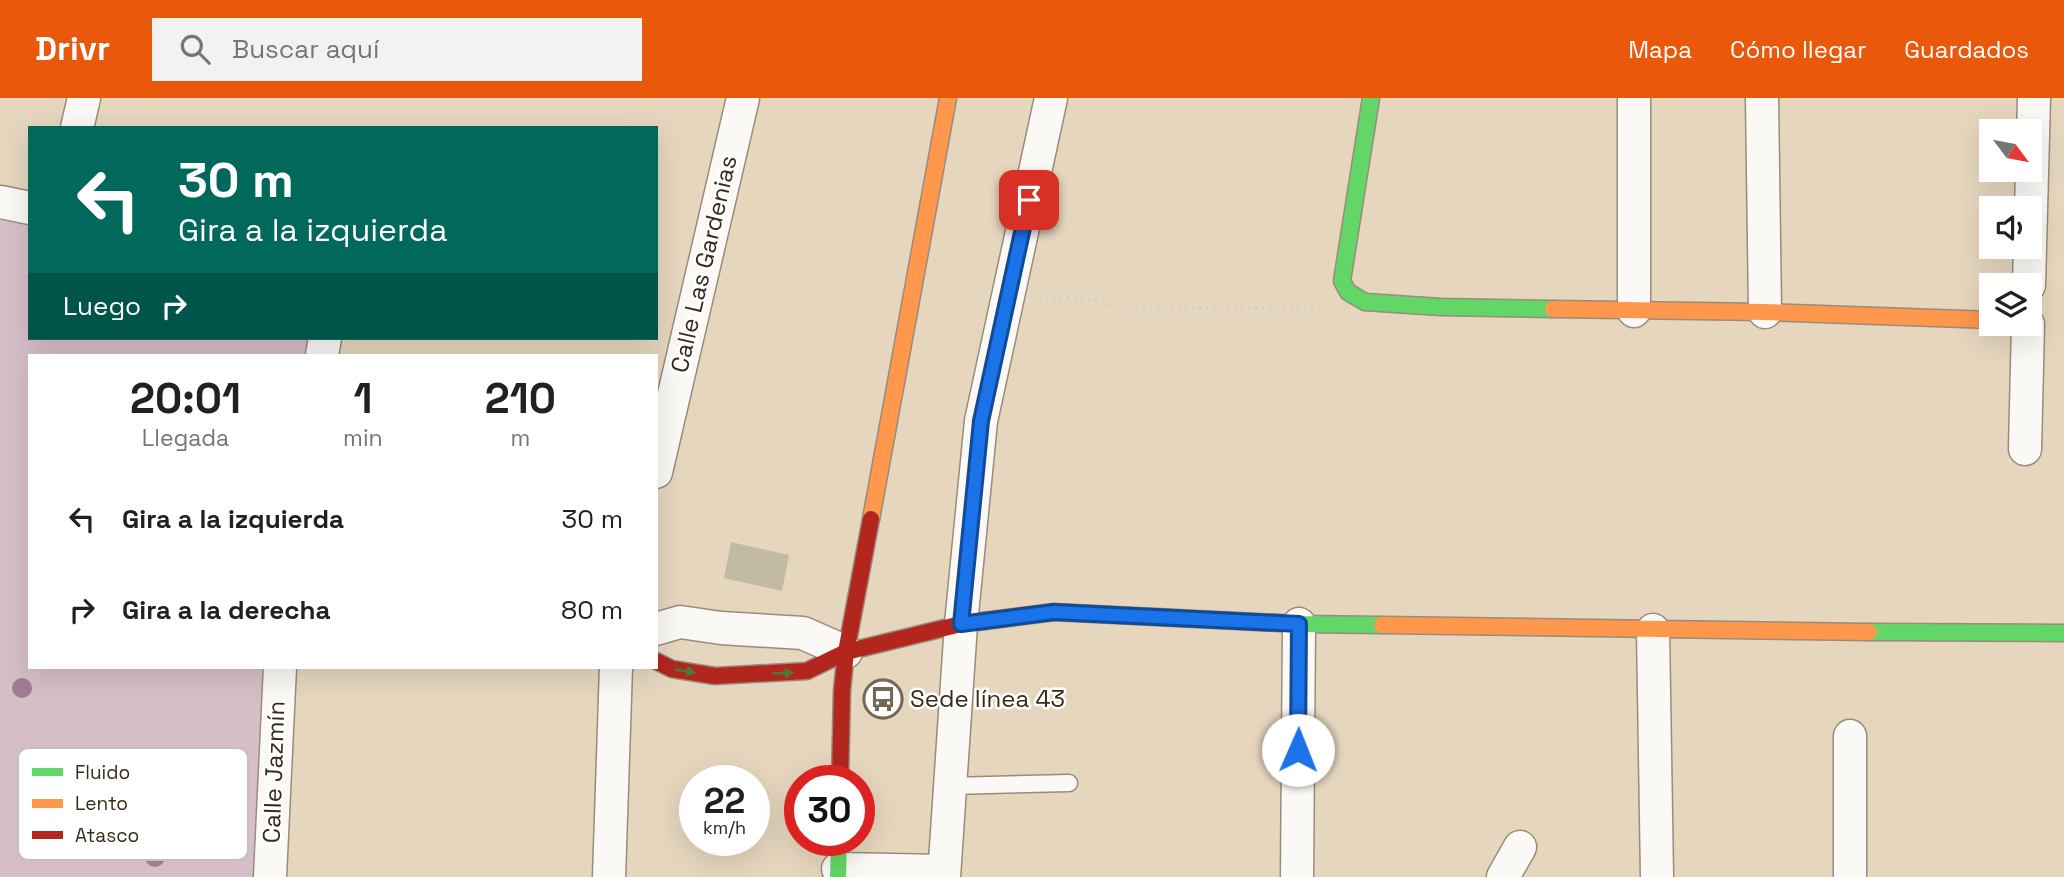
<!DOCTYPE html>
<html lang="es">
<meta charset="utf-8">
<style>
:root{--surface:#fff;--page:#f2f2f2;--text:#202124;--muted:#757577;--accent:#ea580c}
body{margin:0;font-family:"Space Grotesk",sans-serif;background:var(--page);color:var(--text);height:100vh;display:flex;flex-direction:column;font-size:26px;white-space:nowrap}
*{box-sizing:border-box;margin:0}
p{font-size:23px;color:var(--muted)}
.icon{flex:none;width:38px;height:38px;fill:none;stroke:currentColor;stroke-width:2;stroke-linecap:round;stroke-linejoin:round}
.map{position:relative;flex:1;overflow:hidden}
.drawer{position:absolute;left:28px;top:256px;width:630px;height:315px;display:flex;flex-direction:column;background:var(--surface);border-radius:0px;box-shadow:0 7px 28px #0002}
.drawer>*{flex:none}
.banner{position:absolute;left:28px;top:28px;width:630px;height:214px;border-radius:0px;box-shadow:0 7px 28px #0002;background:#00695c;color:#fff;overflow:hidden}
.needle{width:46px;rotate:122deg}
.fabs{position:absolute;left:1979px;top:21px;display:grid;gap:14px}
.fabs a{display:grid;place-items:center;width:63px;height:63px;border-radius:0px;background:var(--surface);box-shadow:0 7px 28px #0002;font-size:35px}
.speed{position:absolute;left:679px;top:667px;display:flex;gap:14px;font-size:35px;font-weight:700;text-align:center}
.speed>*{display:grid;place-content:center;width:91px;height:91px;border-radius:50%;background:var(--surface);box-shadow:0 7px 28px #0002;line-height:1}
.speed small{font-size:18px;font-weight:400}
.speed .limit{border:10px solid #d22;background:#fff;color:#111}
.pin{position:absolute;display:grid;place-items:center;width:60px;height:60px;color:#fff;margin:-30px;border-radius:14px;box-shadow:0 4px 10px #0006}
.me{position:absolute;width:77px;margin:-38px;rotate:1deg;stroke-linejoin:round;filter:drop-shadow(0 0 5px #0008)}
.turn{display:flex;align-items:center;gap:24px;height:147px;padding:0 35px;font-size:32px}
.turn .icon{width:91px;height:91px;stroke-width:2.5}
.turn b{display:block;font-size:49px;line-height:60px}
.then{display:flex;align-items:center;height:66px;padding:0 35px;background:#0003;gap:14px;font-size:26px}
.eta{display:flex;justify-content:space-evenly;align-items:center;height:119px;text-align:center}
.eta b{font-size:42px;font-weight:800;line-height:49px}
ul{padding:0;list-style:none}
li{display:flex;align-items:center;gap:21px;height:91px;padding:0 35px}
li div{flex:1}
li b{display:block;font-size:26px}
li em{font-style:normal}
header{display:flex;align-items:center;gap:42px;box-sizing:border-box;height:98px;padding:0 35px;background:var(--accent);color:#fff}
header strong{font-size:33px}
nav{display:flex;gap:38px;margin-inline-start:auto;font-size:24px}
.search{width:490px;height:63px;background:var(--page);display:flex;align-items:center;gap:18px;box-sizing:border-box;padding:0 24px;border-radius:0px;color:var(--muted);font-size:26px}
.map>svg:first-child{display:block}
.green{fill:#d6bec8}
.building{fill:#c3baa4}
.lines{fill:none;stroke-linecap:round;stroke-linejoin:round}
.lane-casing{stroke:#988c7a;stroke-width:19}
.street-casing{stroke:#988c7a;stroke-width:35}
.fast-casing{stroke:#988c7a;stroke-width:19}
.slow-casing{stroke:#988c7a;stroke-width:19}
.jam-casing{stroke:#988c7a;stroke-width:19}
.path{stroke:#d4cfc8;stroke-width:4.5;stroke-dasharray:2 5;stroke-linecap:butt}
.lane{stroke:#fbf9f5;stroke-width:16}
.street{stroke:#fbf9f5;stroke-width:32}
.fast{stroke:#63d668;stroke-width:16}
.slow{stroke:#ff974d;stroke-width:16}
.jam{stroke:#b3261e;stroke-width:16}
.tree{fill:#9f7d94}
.oneway{fill:#4a783d}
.route-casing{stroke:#114b97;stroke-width:18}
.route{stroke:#1a73e8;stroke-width:12}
.labels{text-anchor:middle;stroke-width:5;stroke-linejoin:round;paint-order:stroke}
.street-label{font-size:24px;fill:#362b1a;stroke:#fff}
.poi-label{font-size:24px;fill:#362b1a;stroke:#fff;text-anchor:start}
.key{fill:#fff;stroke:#c3bfba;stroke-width:2}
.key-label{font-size:19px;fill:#362b1a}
</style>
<header>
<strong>Drivr</strong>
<div class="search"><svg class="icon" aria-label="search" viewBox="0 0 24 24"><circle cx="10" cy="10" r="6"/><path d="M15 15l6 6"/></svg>Buscar aquí</div>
<nav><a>Mapa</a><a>Cómo llegar</a><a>Guardados</a></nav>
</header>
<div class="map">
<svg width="2064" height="779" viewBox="0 0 2064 779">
<rect width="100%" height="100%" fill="#e6d6be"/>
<!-- green -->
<path class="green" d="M0,122l30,6v112h282l-2,17h-280v312h238l-15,210h-253z"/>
<!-- building -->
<path class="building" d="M731,444l58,13 -7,36 -58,-13z"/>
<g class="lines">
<!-- lane casing -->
<g class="lane-casing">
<path id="lane" d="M950,688l119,-3"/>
</g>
<!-- street casing -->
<g class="street-casing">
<g id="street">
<path d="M1634,0v213"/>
<path d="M1762,0l3,214"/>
<path d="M77,30l7,-30"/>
<path d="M0,104l30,6"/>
<path d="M2029,187l5,-187"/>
<path d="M322,257l3,-17"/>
<path d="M2025,351l3,-125"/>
<path d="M656,374l87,-374"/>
<path d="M656,531l24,-7 41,6 82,5 43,19"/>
<path d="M1653,532l4,247"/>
<path d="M1850,638v141"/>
<path d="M838,771l106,2"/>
<path d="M270,779l10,-210"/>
<path d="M609,779l7,-210"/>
<path d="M944,779l17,-253 20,-203 70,-323"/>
<path d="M1297,779l2,-253"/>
<path d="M1503,779l17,-30"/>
</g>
</g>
<!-- fast casing -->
<g class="fast-casing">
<g id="fast">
<path d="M1371,0l-29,183 6,11 17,10 76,5 112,2"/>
<path d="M984,523l70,-9 245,12 83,1"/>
<path d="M1869,534l195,1"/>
<path d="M838,779l1,-37"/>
</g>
</g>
<!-- slow casing -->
<g class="slow-casing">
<g id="slow">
<path d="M1553,211l212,3 227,8"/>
<path d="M871,421l77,-421"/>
<path d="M1382,527l487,7"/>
</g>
</g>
<!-- jam casing -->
<g class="jam-casing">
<g id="jam">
<path d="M656,563l16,8 43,7 92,-5 39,-19 115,-28 23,-3"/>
<path d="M840,682l2,-90 4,-38 25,-133"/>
</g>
</g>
<!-- path -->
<path class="path" d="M1039,201l37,-1 63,9 175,2 5,-2"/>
<!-- lane -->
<use href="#lane" class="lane"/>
<!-- street -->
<use href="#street" class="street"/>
<!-- fast -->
<use href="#fast" class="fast"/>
<!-- slow -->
<use href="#slow" class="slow"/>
<!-- jam -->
<use href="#jam" class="jam"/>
</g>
<!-- trees -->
<g class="tree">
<circle cx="22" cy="590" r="10"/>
<circle cx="155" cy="759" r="10"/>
</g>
<!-- one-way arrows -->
<defs><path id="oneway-solid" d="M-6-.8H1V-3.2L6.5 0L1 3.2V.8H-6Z" transform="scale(1.75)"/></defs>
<g class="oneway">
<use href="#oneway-solid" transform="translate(685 573) rotate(9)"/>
<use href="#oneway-solid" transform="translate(783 575) rotate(-3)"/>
</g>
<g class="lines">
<!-- route casing -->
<g class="route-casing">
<path id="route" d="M1029,102l-48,221 -20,203 93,-12 245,12 -1,126"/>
</g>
<!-- route -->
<use href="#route" class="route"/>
</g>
<!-- icons -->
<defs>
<g id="bus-ring" transform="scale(2.0125)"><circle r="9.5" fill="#fff" stroke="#746753" stroke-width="1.5"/><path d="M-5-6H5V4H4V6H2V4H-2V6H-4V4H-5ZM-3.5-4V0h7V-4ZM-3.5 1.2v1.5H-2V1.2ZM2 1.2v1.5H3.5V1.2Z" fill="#746753"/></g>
</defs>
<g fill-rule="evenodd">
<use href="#bus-ring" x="883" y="601"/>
</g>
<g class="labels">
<!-- street labels -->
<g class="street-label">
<text transform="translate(704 166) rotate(-77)" y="8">Calle Las Gardenias</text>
<text transform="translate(274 674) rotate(-88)" y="8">Calle Jazmín</text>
</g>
<!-- poi labels -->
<g class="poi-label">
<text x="910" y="609">Sede línea 43</text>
</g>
</g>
<!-- legend -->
<rect x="18" y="650" width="230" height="112" rx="10" class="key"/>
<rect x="32" y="670" width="31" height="8" fill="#63d668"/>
<rect x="32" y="701" width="31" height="9" fill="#ff974d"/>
<rect x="32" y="733" width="31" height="8" fill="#b3261e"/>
<g class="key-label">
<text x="75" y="681">Fluido</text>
<text x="75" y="712">Lento</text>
<text x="75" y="744">Atasco</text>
</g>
</svg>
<div class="fabs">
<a><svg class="needle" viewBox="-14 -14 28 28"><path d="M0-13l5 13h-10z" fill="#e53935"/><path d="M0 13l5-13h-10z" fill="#757577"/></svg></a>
<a><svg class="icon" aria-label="sound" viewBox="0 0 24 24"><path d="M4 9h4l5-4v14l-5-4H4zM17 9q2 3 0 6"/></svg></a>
<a><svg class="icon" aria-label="layers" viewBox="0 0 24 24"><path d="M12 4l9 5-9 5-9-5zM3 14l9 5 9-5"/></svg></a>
</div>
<div class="speed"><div>22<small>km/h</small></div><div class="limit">30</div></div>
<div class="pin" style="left:1029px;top:102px;background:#d93025"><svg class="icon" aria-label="arrive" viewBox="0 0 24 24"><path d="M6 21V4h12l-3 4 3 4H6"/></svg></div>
<svg class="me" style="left:1298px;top:652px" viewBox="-20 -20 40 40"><circle r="19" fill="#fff"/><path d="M0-13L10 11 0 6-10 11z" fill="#1a73e8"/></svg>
<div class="banner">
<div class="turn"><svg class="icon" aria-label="left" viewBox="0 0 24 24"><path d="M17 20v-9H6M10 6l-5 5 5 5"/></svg><div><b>30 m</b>Gira a la izquierda</div></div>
<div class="then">Luego<svg class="icon" aria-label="right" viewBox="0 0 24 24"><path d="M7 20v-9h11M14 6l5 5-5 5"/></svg></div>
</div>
<section class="drawer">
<div class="eta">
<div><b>20:01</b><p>Llegada</p></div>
<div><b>1</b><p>min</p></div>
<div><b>210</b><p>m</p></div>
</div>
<ul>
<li><svg class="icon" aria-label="left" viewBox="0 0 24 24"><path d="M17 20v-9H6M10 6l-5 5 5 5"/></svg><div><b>Gira a la izquierda</b></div><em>30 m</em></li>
<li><svg class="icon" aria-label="right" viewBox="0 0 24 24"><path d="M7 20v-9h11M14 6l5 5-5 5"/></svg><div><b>Gira a la derecha</b></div><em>80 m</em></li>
</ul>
</section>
</div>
